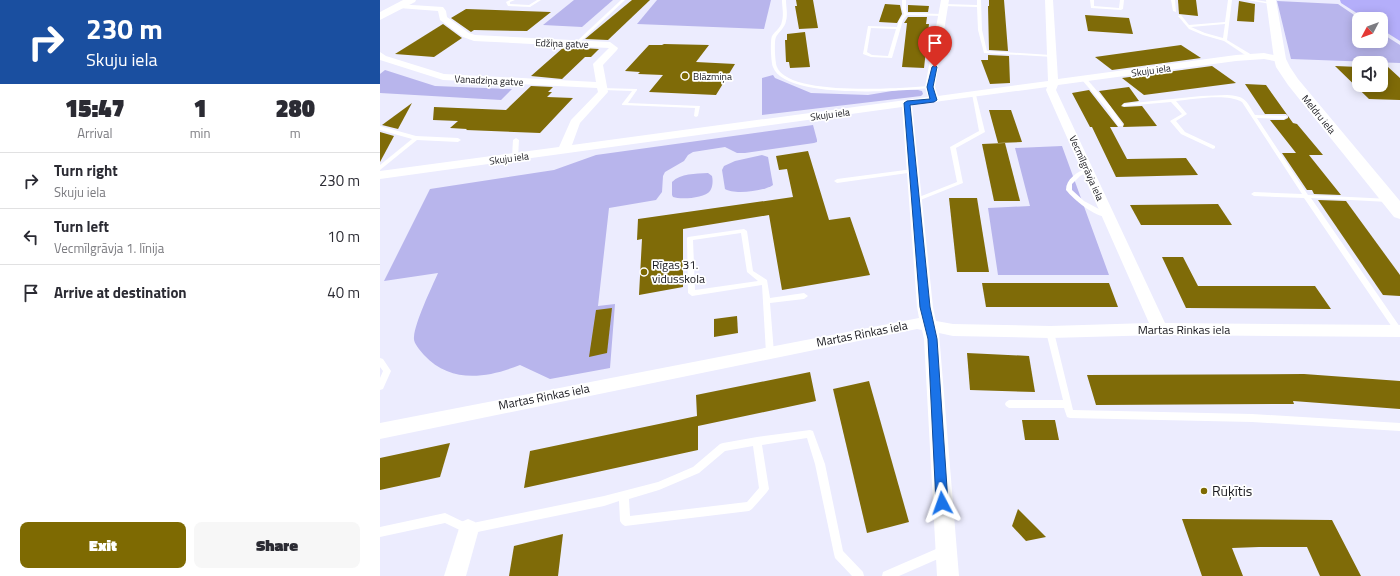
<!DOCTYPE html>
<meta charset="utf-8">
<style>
:root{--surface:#fff;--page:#f7f7f7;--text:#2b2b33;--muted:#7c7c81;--line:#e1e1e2;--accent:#7e6a02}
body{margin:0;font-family:"Titillium Web",sans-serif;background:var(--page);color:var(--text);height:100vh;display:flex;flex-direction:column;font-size:15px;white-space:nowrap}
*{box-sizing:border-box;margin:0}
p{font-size:13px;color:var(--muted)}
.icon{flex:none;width:22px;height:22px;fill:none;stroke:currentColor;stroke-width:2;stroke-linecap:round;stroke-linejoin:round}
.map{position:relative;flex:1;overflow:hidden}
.panel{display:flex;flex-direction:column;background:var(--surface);width:380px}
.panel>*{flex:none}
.banner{background:#1a4fa0;color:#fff;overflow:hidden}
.needle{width:26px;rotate:229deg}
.buttons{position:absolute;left:972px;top:12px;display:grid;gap:8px}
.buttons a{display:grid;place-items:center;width:36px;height:36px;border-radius:8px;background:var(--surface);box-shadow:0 2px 10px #0003;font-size:20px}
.pin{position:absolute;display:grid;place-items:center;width:34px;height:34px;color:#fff;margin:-41px -17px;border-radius:50% 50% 50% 0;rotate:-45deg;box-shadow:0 0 4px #0007}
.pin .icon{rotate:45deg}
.me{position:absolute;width:44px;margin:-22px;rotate:356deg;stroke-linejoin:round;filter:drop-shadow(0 0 3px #0008)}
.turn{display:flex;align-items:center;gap:14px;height:84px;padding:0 20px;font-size:18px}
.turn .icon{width:52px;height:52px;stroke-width:2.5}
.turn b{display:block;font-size:28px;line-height:34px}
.eta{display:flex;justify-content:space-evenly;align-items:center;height:68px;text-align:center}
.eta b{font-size:24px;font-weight:800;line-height:28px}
.cta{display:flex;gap:8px;margin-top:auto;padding:8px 20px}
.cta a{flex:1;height:46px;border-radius:8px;background:var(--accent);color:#fff;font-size:16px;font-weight:800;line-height:46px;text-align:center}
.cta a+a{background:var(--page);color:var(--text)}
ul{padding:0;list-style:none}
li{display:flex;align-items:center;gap:12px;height:56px;padding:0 20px;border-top:1px solid var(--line)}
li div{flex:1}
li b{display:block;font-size:15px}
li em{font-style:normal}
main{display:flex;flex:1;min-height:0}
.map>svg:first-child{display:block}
.green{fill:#b8b5ec}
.water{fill:#b4aefa}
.building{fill:#7f6b08}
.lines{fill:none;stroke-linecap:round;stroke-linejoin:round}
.lane{fill:#fff;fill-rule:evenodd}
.street{fill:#fff;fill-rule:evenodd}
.secondary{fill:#fff;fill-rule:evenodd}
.route{fill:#1a73e8;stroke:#114b97}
.poi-dot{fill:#7e6a02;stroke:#fff;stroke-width:1.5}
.labels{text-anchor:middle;stroke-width:3.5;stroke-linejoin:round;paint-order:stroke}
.far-street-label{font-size:10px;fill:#18181e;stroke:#fff}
.far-poi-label{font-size:10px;fill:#18181e;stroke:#fff;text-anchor:start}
.poi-label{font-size:12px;fill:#18181e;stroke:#fff;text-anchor:start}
.street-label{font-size:12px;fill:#18181e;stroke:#fff}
.near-poi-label{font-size:14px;fill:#18181e;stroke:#fff;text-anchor:start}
</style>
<main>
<section class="panel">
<div class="banner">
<div class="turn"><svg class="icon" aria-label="right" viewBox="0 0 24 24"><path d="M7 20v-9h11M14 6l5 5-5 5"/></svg><div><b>230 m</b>Skuju iela</div></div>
</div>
<div class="eta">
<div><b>15:47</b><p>Arrival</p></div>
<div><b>1</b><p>min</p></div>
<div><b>280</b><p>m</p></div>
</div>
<ul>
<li><svg class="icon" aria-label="right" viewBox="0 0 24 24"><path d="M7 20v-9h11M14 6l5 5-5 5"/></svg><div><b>Turn right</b><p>Skuju iela</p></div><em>230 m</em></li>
<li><svg class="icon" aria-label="left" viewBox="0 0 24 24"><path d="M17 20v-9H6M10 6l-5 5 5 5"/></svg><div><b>Turn left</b><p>Vecmīlgrāvja 1. līnija</p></div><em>10 m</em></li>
<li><svg class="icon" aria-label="arrive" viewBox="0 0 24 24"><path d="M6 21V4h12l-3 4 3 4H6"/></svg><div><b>Arrive at destination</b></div><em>40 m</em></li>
</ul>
<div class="cta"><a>Exit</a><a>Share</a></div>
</section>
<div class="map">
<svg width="1020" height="576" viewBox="0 0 1020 576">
<rect width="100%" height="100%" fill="#ececfe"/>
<!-- green -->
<g class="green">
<path d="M194,0h39l-31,27 -39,-2z"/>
<path d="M277,0h114l-7,29 -127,-5z"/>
<path d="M897,1l61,3 22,15 -1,22h22v-8l19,12v18l-109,-4z"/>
<path d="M5,70l50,16 77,3 -11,11 -121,-7v-19z"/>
<path d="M393,75l2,3 36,15 57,2 30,-5h20l4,1 1,3 -2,2 -159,19v-37z"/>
<path d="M433,125l4,15v2l-3,1 -69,10h-8l-12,-6 -32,5 -5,3 -4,6 -19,11 -2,4 -1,16 -6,8 -47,8 -11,98 17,-2 -5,64 -60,11 -30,-14c-33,13 -69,19 -96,-10 -4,-5 -11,-12 -10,-18 1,-15 17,-48 24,-64l-54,8 46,-92 124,-19 42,-15z"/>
<path d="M682,146l47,129h-111l-10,-67 42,-2 -15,-58z"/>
<path d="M382,155l6,2 5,28c-8,6 -39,10 -48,4l-3,-19 2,-4 11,-5z"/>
<path d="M328,173l4,3c1,4 1,11 -2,15 -5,7 -29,9 -37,6l-1,-2v-13c9,-9 23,-8 36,-9z"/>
</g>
<!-- water -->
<path class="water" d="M960,0h60v41l-19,-12v-10h-15l-25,-16z"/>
<!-- building -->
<g class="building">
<path d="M252,0h18l-42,40 -23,-1z"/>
<path d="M416,0h17l5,28 -19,1 -4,-23h2z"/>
<path d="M609,0h15l4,51 -19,-1 -1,-44h1z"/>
<path d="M798,0h18l2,16 -19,-2z"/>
<path d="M859,1l16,3 -1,18 -17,-1z"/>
<path d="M505,4l15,1 2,9 -5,9 -18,-1z"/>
<path d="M528,5l21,1 -1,6h-20z"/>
<path d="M86,9l85,3 -24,19 -53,-1 -3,2 -20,-14z"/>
<path d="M705,15l44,3 4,16 -45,-3z"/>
<path d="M528,17h19l-1,7h3l-5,44 -22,-1 5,-44h-3z"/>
<path d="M63,24l19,14 -28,19 -39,-3z"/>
<path d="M425,32l5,35 -20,1 -1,-6h-3l-1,-22h2v-6z"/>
<path d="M284,44l45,1 -13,17 39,2 -19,31 -67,-3 14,-17 -25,-1 2,-2 -15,-1 24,-26h13z"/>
<path d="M801,45l20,13 -89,12 -17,-13z"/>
<path d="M184,47l35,2 -8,8h-6l-23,22 -31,-3z"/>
<path d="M608,55l21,1 1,27 -20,1 -9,-24h7z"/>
<path d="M832,66l24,17 -92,12 -22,-17z"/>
<path d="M955,66l24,1v18h22v-18h7l12,11v22l-31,-1z"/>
<path d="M865,84l21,1 27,38 4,1 26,31h-14l32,40 -27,-1 -2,-4h-5l-25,-37h14l-26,-33h14l4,-2v-2l-2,-2h-21z"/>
<path d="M151,86l22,1 -5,5h4l-5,5 26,1 -33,35 -74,-3 1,-1 -17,-1 8,-7 -25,-1 1,-13 72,3z"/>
<path d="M749,87l10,14 -15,2 -3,3 3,1 18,-1 15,20 -34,1 1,-3 -25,-33z"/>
<path d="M709,90l29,37h-8l17,32 59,-1 12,17 -82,2 -24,-50h-2l-18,-34z"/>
<path d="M32,103l-14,26 -16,-4z"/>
<path d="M609,110h22l11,32 -24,1z"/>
<path d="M0,132l14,4 -14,26z"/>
<path d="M625,143l15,58h-26l-12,-57z"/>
<path d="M428,151l21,69 21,-3 20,58 -88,15 -13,-75 -86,14v58l-44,8 3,-56 -5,1 1,-21 155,-22 -6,-28 -8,1 -3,-14z"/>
<path d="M569,198h28l12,74h-32z"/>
<path d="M938,200l28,1 54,74v21l-17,-1z"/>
<path d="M838,204l14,21h-91l-11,-20z"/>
<path d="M782,257h21l15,29h117l16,23 -145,-1z"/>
<path d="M602,283h127l9,24h-132z"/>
<path d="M232,308l-5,45 -18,4 7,-47z"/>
<path d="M357,316l1,17 -24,4v-18z"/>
<path d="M587,353l62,3 6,36 -65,-2z"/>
<path d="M430,372l6,29 -118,25v24l-174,38 6,-37 167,-35 -1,-21z"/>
<path d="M924,374l96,7v28l-107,-8 1,3 -198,1 -9,-30z"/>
<path d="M489,381l40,141 -42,11 -34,-144z"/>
<path d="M642,420h33l4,20h-34z"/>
<path d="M70,443l-10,34 -60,13v-32z"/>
<path d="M638,509l28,28 -20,4 -14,-15z"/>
<path d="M802,519l150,1 29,56h-41l-13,-29h-48l-27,1 11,28h-41z"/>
<path d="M183,534l-5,42h-49l5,-30z"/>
</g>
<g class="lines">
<!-- lane -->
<g class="lane">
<path d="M130,0h5l-5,2v2l19,1 8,-5h4l-11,7 -22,-1 -2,-4z"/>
<path d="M241,0h4l-47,44h-2v-2z"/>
<path d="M402,0h4c0,7 2,14 0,21 -1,7 -7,10 -10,16 -2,4 -1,25 1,30 12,30 125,21 153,19l2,1 -2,1c-30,3 -145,12 -157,-21 -2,-5 -3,-26 -1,-31 3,-5 9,-8 10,-15 2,-7 0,-14 0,-21z"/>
<path d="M522,0h4v9l1,4 35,1 2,1 -2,1 -35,-1 -4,5 -11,38 -21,-1 -8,-3 5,-28 29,1 2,-7 5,-6 -2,-5zM491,28l25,1 -8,27 -16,-1 -5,-3z"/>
<path d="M597,0h4l1,30 5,21 64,4h2v2l-69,-4 -6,-23 -1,-23 -33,-1 -2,-1 2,-1 33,1z"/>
<path d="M710,0h4v6l25,2 1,-8h4l-1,9 -2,1 -30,-2z"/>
<path d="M791,0h4l1,12 -3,-1z"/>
<path d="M848,0h4l-5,40 25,15v2h-4l-24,-16 -21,-6 -14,-6 -11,-13 3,-1 8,10 36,-3zM845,24l-2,14 -18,-5 -14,-6z"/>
<path d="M866,0h10l17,3 -2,1z"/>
<path d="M702,78h4l24,28 13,19 -1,1h-4l-12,-18 -24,-28z"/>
<path d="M221,88l36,1v1l-9,13 72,3 -2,10 -2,1 -2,-1 1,-8 -73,-3v-1l10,-13 -29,-1 -2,-1z"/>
<path d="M592,94l4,1 9,37 -29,16 7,35 -45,18h-4v-2l43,-17 -7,-35 29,-16z"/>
<path d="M847,95c18,1 19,5 28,20l31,1 1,1 -3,2 -27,-1 51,77 83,4v2l-2,1 -78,-4 89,129v7l-4,-1 -92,-135 -50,-2 -3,-2 3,-2 48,2 -60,-92c-15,-9 -48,-3 -66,-1l11,13 -11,7 9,11 30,14v2l-2,1 -32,-15 -11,-13 12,-7 -11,-12 -47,4 -2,-1 2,-1 77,-8z"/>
<path d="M0,126l36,10 42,2 3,2 -3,2 -41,-2 -37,30v-5l32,-26 -32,-9z"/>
<path d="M136,138l3,2 -1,17 -3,2 -3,-2 1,-17z"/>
<path d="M707,168l3,2 -1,1 -9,5 -8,8v6l12,11 26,14 1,1 -1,1c-13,2 -36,-17 -44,-27 0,-11 11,-18 21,-22z"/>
<path d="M533,169l2,1v2l-78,11 -3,-2 3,-2z"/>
<path d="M364,229l3,2 6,40 14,9 3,18 34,-5 4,3 -4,3 -34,4 4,50 -1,2 -3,1 -3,-1 -1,-2 -4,-68 -70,11 -4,-3 -1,-55 1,-1zM361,233l6,39 11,9 -63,9 -2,-50z"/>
<path d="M670,329l3,1 1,2 19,78 179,4 148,9v8l-148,-9 -182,-4 -3,-1 -3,-9h-55l-3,-2 -1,-2 1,-2 3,-2h54l-17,-68 1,-2z"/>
<path d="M0,358l3,1 8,12 -8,18 -3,1v-12l3,-7 -3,-4z"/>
<path d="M430,430l3,1 1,3 11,30 18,87 20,21 1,4h-12l-17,-18 -1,-4 -19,-90 -8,-26 -45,7 7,44 -2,3 -15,17 -3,2 -124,15 -3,-2 -2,-3 -1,-20 -15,5 -136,28 -23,-11 -65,14v-10l65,-14 23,11 136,-28 54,-14 35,-15 27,-23 3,-1 34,-6zM373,446l6,42 -12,14 -117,14 -1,-17 30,-9 40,-17 26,-22z"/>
<path d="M563,546l4,1 1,4 -1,4 -48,21h-17l1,-4z"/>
</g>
<!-- street -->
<g class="street">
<path d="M561,0h8l-14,87 3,9 110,-15 -3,-81h8l5,79 178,-24 28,-2 19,4 2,2 -5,3 -16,-3 -28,2 -178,24 -2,5 109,233 235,2v12l-240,-2 -110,3 -97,-2 -14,-3 20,243h-22l-13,-237 -2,-9 -5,-1 -537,110v-16l539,-105 -2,-11 -15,-200 -522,72v-8l179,-24 12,-27 27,-28 -1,-4 -154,-8 -63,-20v-8l6,4 58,18 152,8 -3,-18 16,-16 -135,-7 -11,-4 -23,-17 -2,-9 -39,-3 -4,-2 1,-2 47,3 3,4 1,6 22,16 6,2 135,7 8,6 -1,2 -14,15 5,27 -28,31 -8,22 356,-48 -3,-10zM667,87l-1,3 103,233 -99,3 -97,-2 -17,-3 -3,-14 -21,-202z"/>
<path d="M88,519l7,3 4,7 -13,47h-22l17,-54z"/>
</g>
<!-- secondary -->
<g class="secondary">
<path d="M23,0h13l-1,2 -35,18v-8z"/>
<path d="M886,0h10l10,59 4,8 8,12 102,122v18l-6,-2 -106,-132 -12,-18 -2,-8z"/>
</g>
</g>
<!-- route -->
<path class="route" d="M555,65l2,2 -4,20 4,13 -3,2 -24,3 20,202 7,32 11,164 -1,4 -5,2 -4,-2 -2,-4 -8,-164 -8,-32 -16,-204 3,-2 23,-2 -3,-12 5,-20z"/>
<!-- markers -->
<g class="poi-dot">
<circle cx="305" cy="76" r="4"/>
<circle cx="264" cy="272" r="4"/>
<circle cx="824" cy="491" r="4"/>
</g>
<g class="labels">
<!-- far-street labels -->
<g class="far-street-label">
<text transform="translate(182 43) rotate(2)" y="4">Edžiņa gatve</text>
<text transform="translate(771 70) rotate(-8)" y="4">Skuju iela</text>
<text transform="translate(109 80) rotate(3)" y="4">Vanadziņa gatve</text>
<text transform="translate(450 114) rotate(-8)" y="4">Skuju iela</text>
<text transform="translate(939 114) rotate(51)" y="4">Meldru iela</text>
<text transform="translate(129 158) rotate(-8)" y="4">Skuju iela</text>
<text transform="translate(707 168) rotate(66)" y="4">Vecmīlgrāvja iela</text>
</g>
<!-- far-poi labels -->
<g class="far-poi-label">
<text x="313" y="80">Blāzmiņa</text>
</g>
<!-- poi labels -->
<g class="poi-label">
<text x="272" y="269">Rīgas 31.<tspan x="272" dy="14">vidusskola</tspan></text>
</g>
<!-- street labels -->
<g class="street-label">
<text x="804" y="334">Martas Rinkas iela</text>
<text transform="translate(482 334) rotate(-11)" y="4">Martas Rinkas iela</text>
<text transform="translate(164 397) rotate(-11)" y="4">Martas Rinkas iela</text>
</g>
<!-- near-poi labels -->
<g class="near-poi-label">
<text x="832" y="496">Rūķītis</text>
</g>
</g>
</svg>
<div class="buttons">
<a><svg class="needle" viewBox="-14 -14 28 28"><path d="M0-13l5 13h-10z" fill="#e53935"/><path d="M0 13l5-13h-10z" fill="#7c7c81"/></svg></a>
<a><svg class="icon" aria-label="sound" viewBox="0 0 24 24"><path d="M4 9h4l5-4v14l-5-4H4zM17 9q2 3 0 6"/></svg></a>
</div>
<div class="pin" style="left:555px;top:67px;background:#d93025"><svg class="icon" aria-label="arrive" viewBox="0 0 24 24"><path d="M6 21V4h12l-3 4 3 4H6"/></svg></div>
<svg class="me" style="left:562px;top:503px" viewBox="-20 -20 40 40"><path d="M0-17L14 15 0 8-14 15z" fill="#1a73e8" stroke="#fff" stroke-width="4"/></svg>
</div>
</main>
